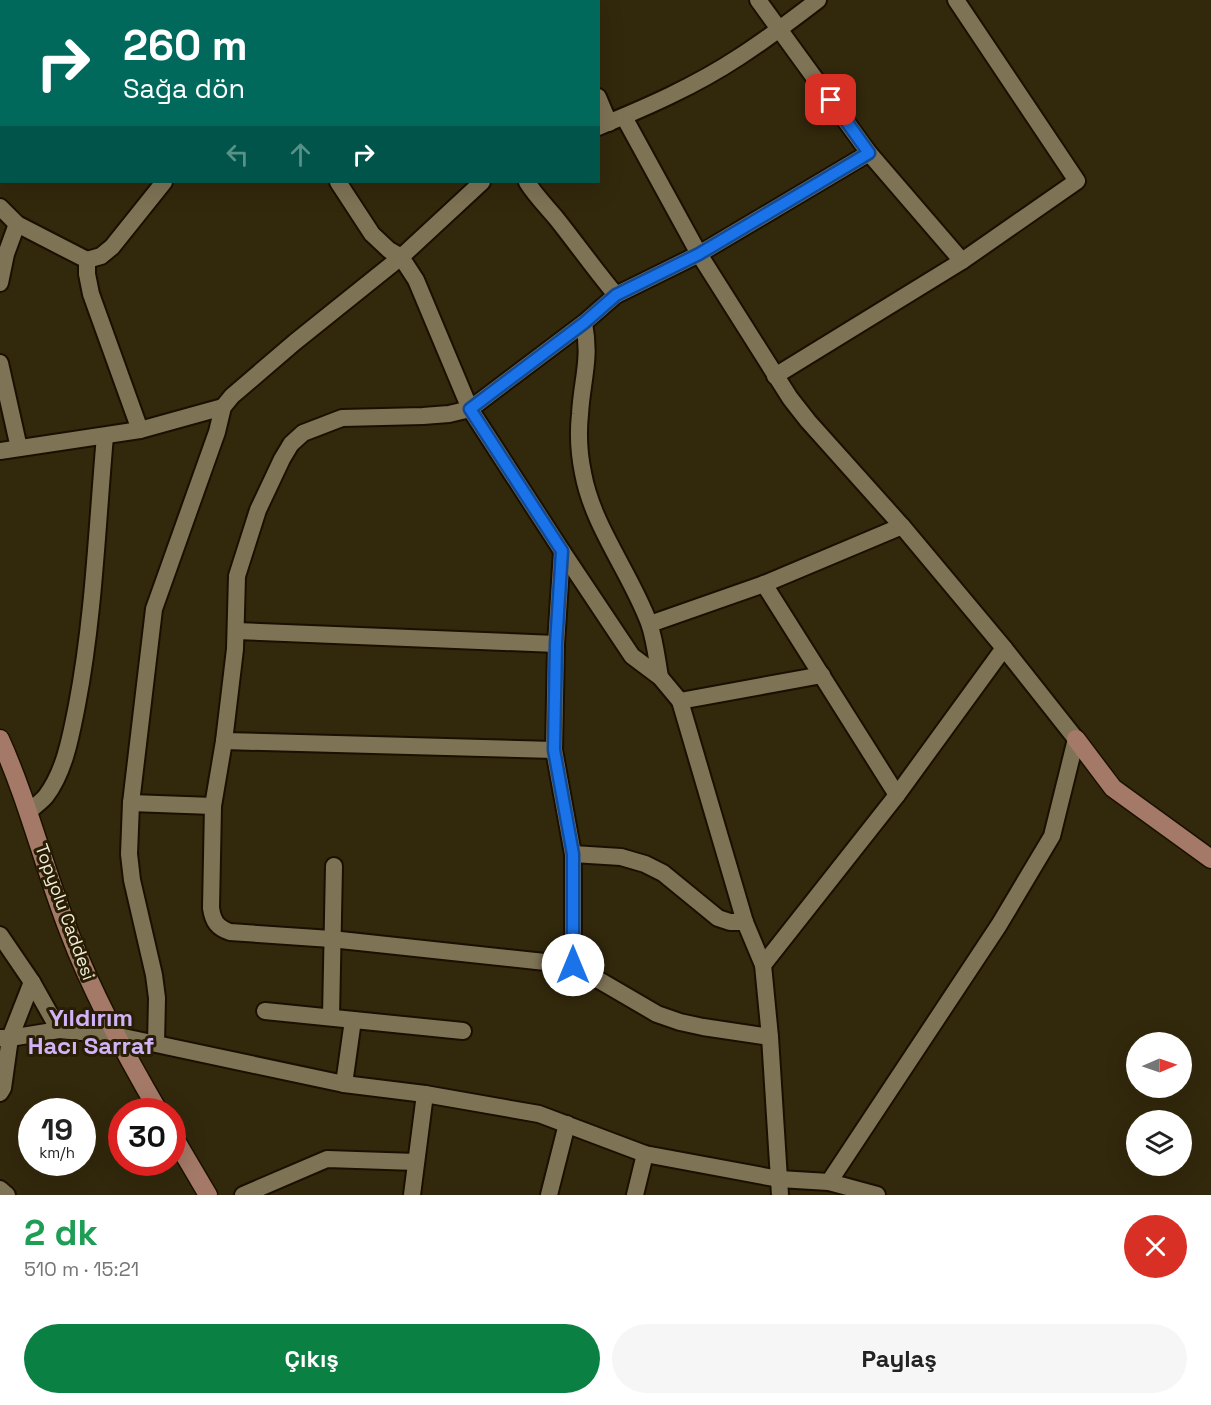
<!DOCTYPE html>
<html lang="tr">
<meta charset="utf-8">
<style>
:root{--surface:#fff;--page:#f6f6f6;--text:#222;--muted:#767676;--accent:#0b8043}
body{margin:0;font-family:"Space Grotesk",sans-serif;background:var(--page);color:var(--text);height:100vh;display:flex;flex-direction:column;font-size:22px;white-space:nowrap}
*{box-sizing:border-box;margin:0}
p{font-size:20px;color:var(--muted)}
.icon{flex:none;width:33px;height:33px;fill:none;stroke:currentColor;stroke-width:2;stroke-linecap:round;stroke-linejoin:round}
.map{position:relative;height:1195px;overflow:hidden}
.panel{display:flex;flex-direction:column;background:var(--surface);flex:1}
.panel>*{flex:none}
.hud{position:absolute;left:0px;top:0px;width:600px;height:183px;box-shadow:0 6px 24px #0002;background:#00695c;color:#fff;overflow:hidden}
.needle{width:39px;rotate:88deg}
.buttons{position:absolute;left:1126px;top:1032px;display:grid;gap:12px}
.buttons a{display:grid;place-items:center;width:66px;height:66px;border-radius:50%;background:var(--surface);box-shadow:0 6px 24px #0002;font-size:30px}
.speed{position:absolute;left:18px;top:1098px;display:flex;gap:12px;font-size:30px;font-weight:700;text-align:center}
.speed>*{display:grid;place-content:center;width:78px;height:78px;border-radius:50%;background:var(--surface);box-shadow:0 6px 24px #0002;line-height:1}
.speed small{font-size:15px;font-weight:400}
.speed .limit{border:9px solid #d22;background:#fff;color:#111}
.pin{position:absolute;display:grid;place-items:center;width:51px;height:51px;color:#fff;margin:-26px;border-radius:12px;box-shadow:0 3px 9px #0006}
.me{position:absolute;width:66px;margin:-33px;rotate:0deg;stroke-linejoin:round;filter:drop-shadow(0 0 4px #0008)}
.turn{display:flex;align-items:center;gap:21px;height:126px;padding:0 24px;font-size:27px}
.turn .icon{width:78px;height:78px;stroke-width:2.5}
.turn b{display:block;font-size:42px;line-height:51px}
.lanes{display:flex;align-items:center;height:57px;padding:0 24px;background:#0003;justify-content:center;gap:30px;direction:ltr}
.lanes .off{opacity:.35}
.round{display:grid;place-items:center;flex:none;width:63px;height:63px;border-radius:32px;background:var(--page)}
.overview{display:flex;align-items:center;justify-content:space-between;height:102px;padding:0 24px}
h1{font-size:36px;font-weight:700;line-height:45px;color:#1e9e55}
.action{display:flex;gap:12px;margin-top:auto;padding:12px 24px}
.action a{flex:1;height:69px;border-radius:36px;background:var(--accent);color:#fff;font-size:24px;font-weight:700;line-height:69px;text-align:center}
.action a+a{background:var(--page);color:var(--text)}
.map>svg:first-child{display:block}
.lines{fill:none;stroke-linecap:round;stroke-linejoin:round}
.street-casing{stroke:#1a1000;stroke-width:20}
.secondary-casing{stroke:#1a1000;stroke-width:21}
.street{stroke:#7f7356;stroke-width:16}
.secondary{stroke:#a47967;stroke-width:18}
.route-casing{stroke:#114b97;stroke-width:15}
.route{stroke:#1a73e8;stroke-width:10}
.labels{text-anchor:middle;stroke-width:6;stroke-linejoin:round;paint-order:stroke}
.street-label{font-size:18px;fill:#f3ecdc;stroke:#281e03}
.district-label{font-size:24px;font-weight:bold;fill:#d2b3f8;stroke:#281e03}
</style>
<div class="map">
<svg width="1211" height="1195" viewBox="0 0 1211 1195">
<rect width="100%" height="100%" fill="#32280c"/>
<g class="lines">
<!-- street casing -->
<g class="street-casing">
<g id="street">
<path d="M149,0l2,2"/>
<path d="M358,0l1,2"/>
<path d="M562,0v2"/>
<path d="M758,0l111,153 93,108 -187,115"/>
<path d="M956,0l121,181 -115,80"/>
<path d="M31,2l1,-2"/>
<path d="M190,2l1,-2"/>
<path d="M382,2l3,-2"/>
<path d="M0,32l2,-1"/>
<path d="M598,97l11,26"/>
<path d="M598,127c49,-20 97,-41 141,-70 28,-18 53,-37 79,-57"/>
<path d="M338,182l34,52 17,16 12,7 15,23 54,129 92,142 70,105 28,21 20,24 65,221 18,43 7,72 10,158"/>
<path d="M527,182c8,13 19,24 29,36 20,25 39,52 60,77"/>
<path d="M0,207l17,17 70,36v14l4,20 49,136"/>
<path d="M87,260l14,-4 11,-9 52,-65"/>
<path d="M0,283l6,-29 11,-30"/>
<path d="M584,323c7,37 -2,56 -4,91 -2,19 -1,40 3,59 10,54 47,99 66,150 6,17 8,37 11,54"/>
<path d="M0,363l19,85"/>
<path d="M0,451l140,-21 83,-23"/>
<path d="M562,551l-6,93 -2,106 19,104v111"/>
<path d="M764,584l138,-58"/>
<path d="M650,624l114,-40 133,211"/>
<path d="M236,631l320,13"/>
<path d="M680,701l142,-26"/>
<path d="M224,741l330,9"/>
<path d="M131,803l82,3"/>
<path d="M29,811c6,-5 12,-9 17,-15 19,-25 25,-61 31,-91 17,-89 20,-179 28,-269"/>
<path d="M573,854l48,3 24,7 18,9 55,45 12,4h15"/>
<path d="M0,935l32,47 27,48 55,5 230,49 81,10 114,20 106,40 134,25 50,3 170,-257 53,-89 24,-97 -72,-91 -102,-122 -94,-105 -18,-23 -91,-144 -75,-137"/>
<path d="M763,965l134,-170 107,-147"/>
<path d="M32,982l-22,56 49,-8"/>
<path d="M265,1011l198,20"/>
<path d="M331,1017l3,-151"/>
<path d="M770,1037l-67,-10 -23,-5 -23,-8 -84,-49 -242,-26 -101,-7c-12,-4 -17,-10 -19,-24l2,-102 11,-65 11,-92 2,-73 21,-66 24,-51 9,-15 12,-11 39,-15 81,-2 26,-2 21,-5 114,-86 32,-28 83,-41 170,-101"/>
<path d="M156,1043l1,-45 -3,-23 -22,-95 -3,-26 2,-51 23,-194 63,-177 6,-25 9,-11 63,-54 106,-85 81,-75"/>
<path d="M344,1084l9,-64"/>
<path d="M0,1093l3,-5 7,-50h-9"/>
<path d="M829,1182l48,13"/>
<path d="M0,1189l7,6"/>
<path d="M243,1195l84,-36 89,3"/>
<path d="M412,1195l13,-101"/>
<path d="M549,1195l18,-71"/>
<path d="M635,1195l10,-41"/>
</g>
</g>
<!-- secondary casing -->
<g class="secondary-casing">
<g id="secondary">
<path d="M0,739c28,62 44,129 69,193 24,63 56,122 90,180"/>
<path d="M1076,739l37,49 98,71"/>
<path d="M172,1134l36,61"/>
</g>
</g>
<!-- street -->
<use href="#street" class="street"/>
<!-- secondary -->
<use href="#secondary" class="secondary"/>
</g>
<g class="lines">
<!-- route casing -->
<g class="route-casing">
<path id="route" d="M573,965v-111l-19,-104 2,-106 6,-93 -92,-142 114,-86 32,-28 83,-41 170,-101 -38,-53"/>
</g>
<!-- route -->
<use href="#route" class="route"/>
</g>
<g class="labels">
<!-- street labels -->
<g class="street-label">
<text transform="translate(65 912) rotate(70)" y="6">Topyolu Caddesi</text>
</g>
<!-- district labels -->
<g class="district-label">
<text x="91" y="1026">Yıldırım<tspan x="91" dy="28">Hacı Sarraf</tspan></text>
</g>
</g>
</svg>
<div class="buttons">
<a><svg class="needle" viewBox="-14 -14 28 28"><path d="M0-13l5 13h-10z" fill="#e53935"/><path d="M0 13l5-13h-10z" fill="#767676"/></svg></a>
<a><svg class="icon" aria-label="layers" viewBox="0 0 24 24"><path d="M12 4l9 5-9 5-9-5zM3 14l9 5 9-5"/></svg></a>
</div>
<div class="speed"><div>19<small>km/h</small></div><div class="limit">30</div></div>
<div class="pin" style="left:831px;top:100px;background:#d93025"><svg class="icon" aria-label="arrive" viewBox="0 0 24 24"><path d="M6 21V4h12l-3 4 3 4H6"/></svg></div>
<svg class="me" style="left:573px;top:965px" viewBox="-20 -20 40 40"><circle r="19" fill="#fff"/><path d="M0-13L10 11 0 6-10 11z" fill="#1a73e8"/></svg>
<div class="hud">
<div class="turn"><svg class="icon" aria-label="right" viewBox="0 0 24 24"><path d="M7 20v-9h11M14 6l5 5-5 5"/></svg><div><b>260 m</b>Sağa dön</div></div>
<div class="lanes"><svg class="icon off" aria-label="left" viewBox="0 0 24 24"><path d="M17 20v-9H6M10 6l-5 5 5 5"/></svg><svg class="icon off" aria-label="ahead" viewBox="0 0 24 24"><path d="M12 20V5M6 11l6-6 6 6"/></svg><svg class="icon" aria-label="right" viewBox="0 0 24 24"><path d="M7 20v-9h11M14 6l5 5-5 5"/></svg></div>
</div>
</div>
<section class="panel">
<div class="overview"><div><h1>2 dk</h1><p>510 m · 15:21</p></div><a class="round" style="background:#d93025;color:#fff"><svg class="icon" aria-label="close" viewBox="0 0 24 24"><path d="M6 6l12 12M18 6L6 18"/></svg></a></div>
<div class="action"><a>Çıkış</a><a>Paylaş</a></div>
</section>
